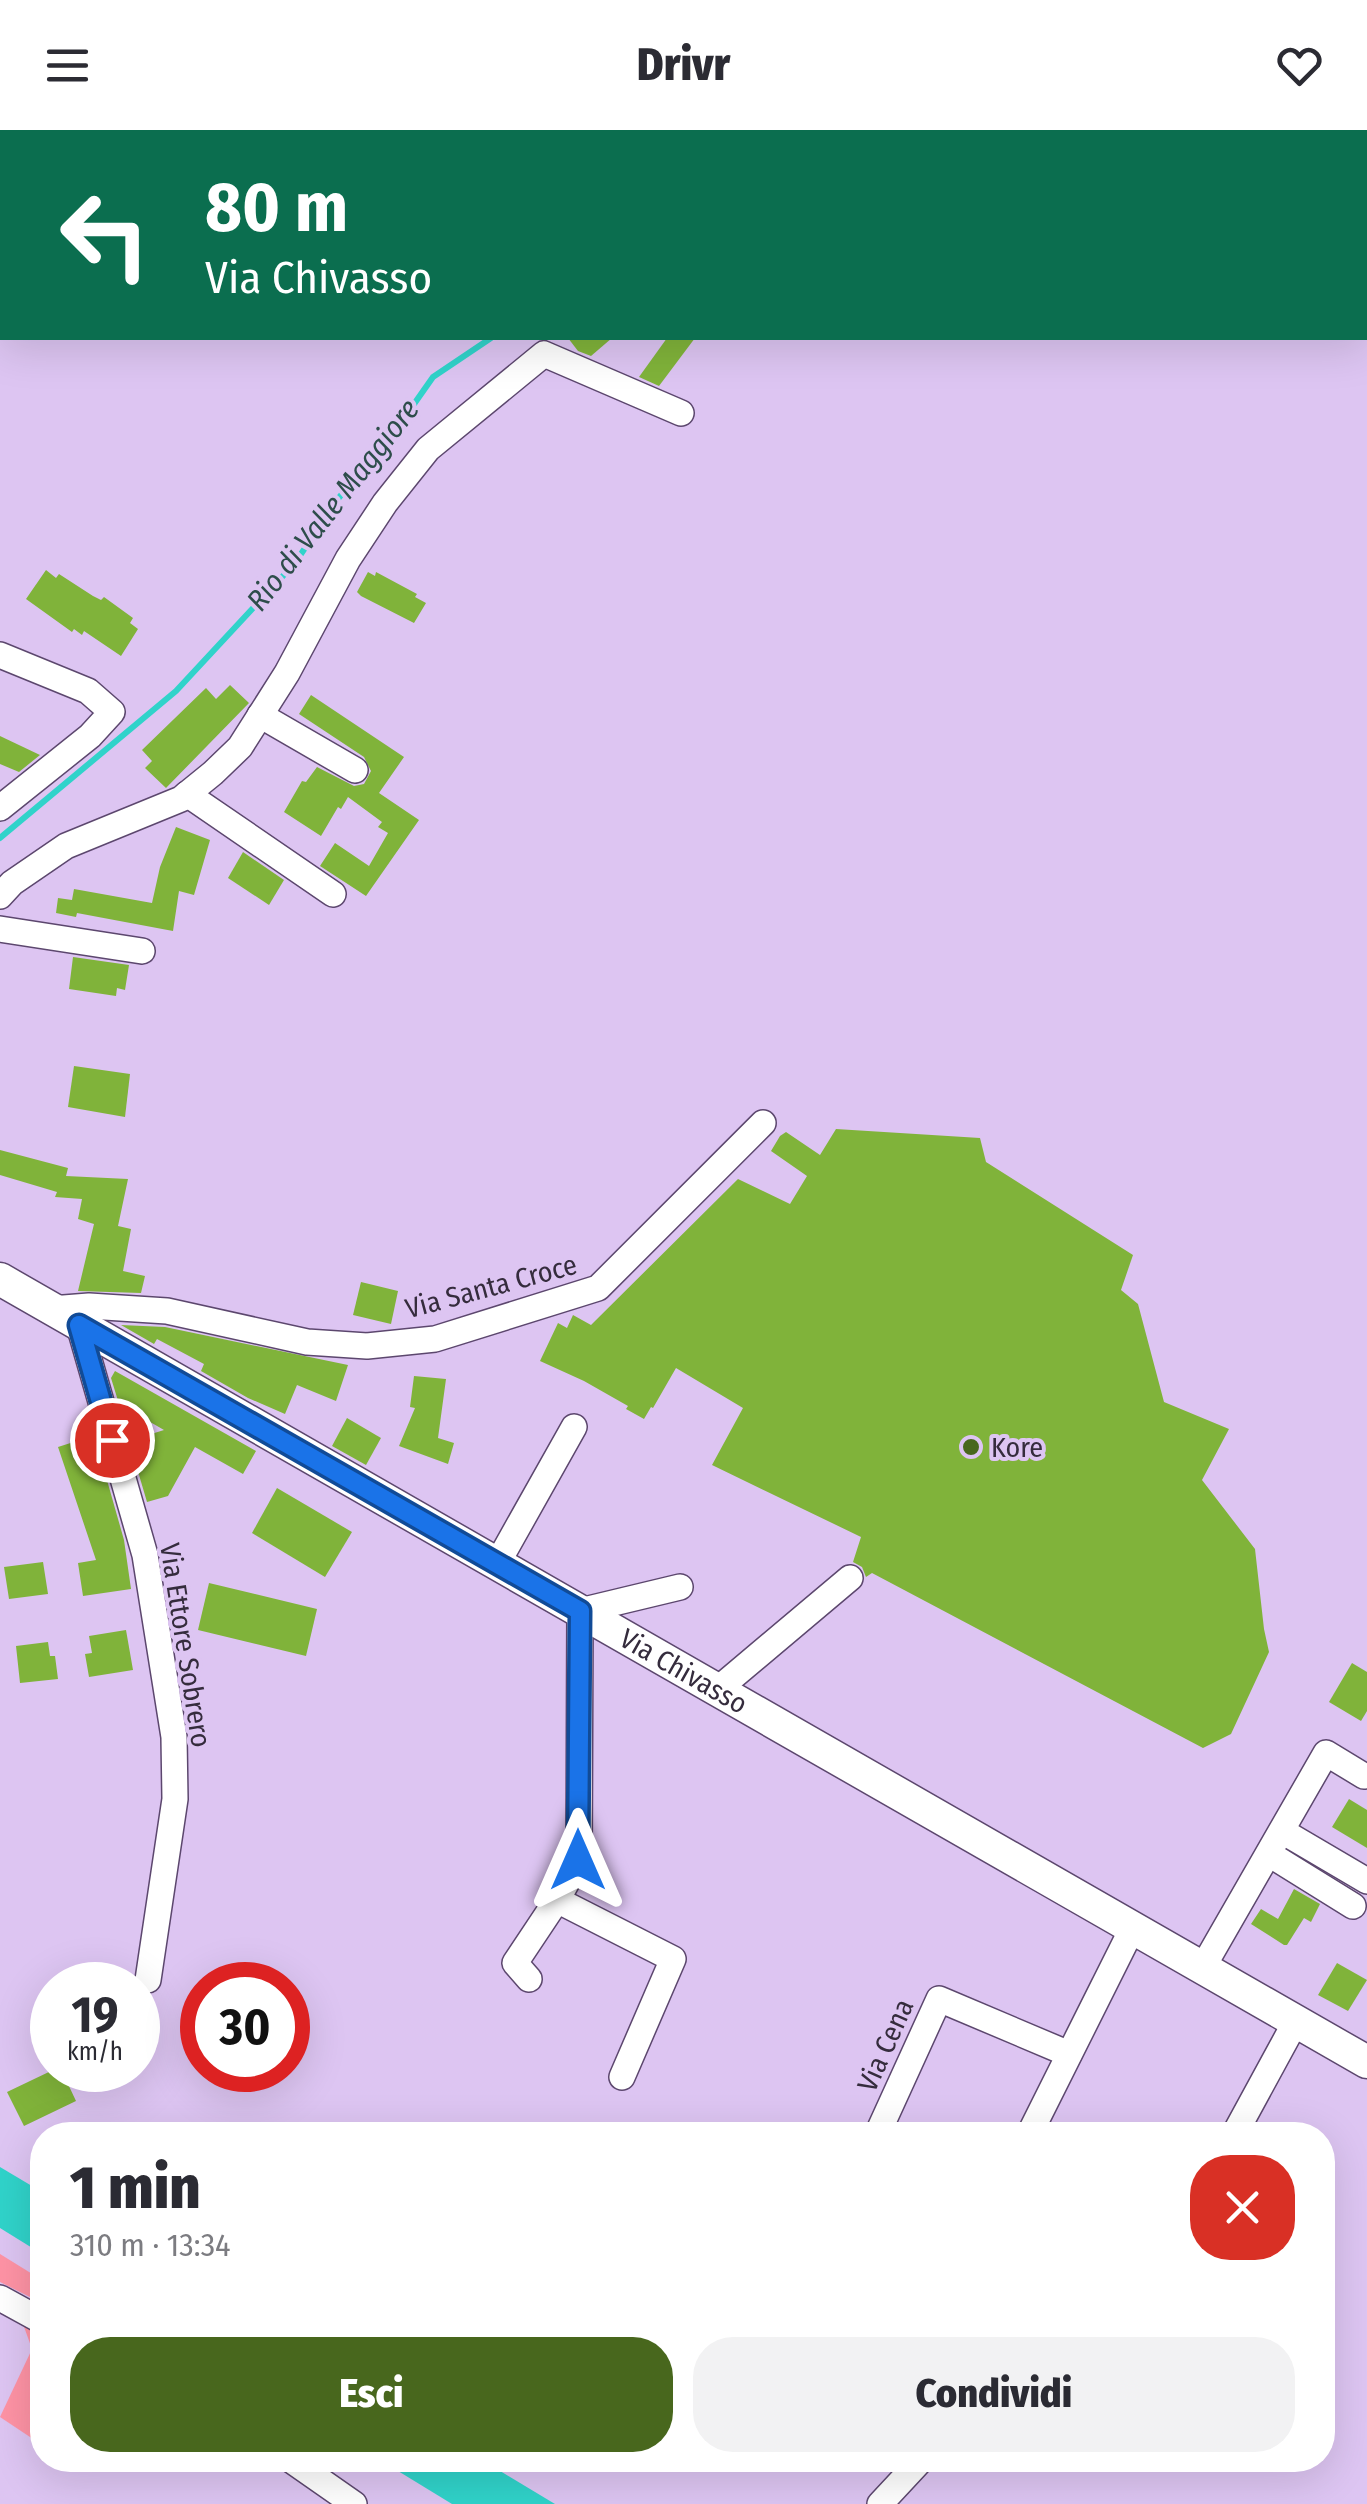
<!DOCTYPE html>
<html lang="it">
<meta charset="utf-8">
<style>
:root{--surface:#fff;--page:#f2f2f3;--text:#2b2b33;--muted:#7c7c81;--accent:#48671d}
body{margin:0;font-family:"Fira Sans Condensed",sans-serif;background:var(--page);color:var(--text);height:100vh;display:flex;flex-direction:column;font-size:38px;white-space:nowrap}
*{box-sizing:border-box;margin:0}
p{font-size:32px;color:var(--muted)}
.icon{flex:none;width:55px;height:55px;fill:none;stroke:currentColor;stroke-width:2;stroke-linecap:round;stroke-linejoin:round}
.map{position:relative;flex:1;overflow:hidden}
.details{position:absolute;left:30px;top:1992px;width:1305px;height:350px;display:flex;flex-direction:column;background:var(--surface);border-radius:40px;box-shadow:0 10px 40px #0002}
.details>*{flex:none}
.guide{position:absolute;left:0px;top:0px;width:1368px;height:210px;box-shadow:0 10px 40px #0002;background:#0b6e4f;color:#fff;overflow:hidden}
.speed{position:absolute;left:30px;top:1832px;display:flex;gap:20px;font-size:50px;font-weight:700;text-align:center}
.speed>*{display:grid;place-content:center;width:130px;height:130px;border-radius:50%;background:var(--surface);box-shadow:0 10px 40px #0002;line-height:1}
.speed small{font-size:25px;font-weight:400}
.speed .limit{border:15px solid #d22;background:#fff;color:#111}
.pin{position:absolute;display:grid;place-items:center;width:85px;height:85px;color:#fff;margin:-42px;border:5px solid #fff;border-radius:50%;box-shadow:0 2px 10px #0007}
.me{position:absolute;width:110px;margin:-55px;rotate:0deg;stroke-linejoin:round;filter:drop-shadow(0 0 8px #0008)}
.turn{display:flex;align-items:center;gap:35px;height:210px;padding:0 40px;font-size:45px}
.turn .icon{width:130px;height:130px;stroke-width:2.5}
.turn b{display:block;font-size:70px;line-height:85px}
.round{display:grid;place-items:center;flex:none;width:105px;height:105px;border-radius:40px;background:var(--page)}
.headline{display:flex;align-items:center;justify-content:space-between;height:170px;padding:0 40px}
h1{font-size:60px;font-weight:800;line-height:75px}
.action{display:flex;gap:20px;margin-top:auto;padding:20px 40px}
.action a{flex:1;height:115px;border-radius:40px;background:var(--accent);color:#fff;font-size:40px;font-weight:800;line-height:115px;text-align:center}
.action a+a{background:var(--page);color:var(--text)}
header{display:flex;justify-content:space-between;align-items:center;height:130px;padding:0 40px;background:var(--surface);font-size:45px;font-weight:800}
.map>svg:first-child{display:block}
.green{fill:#fe93a5}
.water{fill:#30d3ca}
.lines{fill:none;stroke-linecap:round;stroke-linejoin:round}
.stream{stroke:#30d3ca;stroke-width:6}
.building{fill:#80b33a}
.minor-casing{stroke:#5c476e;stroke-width:28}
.major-casing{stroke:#5c476e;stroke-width:35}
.minor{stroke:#fff;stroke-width:25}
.major{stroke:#fff;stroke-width:32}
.route-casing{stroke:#114b97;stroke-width:25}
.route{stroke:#1a73e8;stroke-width:18}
.poi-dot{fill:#48671d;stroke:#ddc5f2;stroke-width:4}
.labels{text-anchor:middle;stroke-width:8;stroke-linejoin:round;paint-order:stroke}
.street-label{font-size:28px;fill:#352c3d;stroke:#ddc5f2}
.poi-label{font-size:28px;fill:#352c3d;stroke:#ddc5f2;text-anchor:start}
.water-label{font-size:30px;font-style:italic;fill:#2e4d4b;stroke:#ddc5f2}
</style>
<header><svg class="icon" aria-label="menu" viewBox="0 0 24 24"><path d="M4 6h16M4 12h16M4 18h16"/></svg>Drivr<svg class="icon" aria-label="heart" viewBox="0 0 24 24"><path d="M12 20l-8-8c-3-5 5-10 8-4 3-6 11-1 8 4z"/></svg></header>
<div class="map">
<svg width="1367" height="2374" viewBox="0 0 1367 2374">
<rect width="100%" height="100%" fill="#ddc5f2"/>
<!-- green -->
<g class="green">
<path d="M0,2124l42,26v23l-42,-21z"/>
<path d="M23,2194l19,12v109l-42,-28 32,-68z"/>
</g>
<!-- water -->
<g class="water">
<path d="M0,2037l42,25v62l-42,-26z"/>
<path d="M380,2330h102l73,44h-103z"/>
</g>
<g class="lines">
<!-- stream -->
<g class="stream">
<path d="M770,2l1,-2"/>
<path d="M0,708l176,-147 119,-128 42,-63 63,-76 33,-47 58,-39"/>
</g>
</g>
<!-- building -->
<g class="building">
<path d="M568,208h44l-21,18 -13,-5z"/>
<path d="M667,208h28l-36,48 -20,-9z"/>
<path d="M46,440l10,8 3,-4 34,22 8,4 3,-3 29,21 -3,5 8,6 -17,27 -37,-25 -2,4 -8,-6 -2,3 -46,-33z"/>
<path d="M368,442l7,4 1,-4 41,22 -2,3 11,6 -12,20 -53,-27 -4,-4z"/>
<path d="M230,555l19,18 -83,85 -21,-20 7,-7 -10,-11 64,-62 10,11z"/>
<path d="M311,565l93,62 -25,36 40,27 -53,76 -46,-30 15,-23 34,23 19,-33 -10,-6 4,-5 -34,-25 -7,12 -3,-2 -17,29 -37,-24 18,-31 4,1 11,-15 37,19 10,-2 7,-13 -7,-14 -65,-43z"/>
<path d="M0,606l40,19 -21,17 -19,-8z"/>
<path d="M176,697l34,13 -16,55 -15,-4 -6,40 -96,-18 -1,4 -20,-4 2,-15 14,2 2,-11 78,14 8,-36z"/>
<path d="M243,722l41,28 -15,25 -41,-27z"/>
<path d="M73,827l56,8 -4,25 -8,-2 -1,8 -47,-7z"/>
<path d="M74,936l56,8 -5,43 -57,-10z"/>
<path d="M836,999l144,9 6,24 147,93 -12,35 17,14 26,98 65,27 -27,51 53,69 9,80 5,23 -38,82 -28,14 -331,-175 -6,4 -4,-10 -9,-5 8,-25 -149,-72 31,-57 -67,-40 -23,40 -2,-1 -7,12 -18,-10 2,-3 -44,-25 -44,-20 18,-38 9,5 6,-13 18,10 147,-146 52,25 17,-28 -36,-25 9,-15 6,-4 34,23z"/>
<path d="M0,1020l68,18 -2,8 62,3 -10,47 13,3 -8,42 22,5 -4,17 -63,-2 16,-67 -16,-5 4,-20 -27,-2 2,-5 -57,-17z"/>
<path d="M361,1152l37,9 -7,33 -38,-9z"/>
<path d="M121,1195l44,2 183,38 -12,36 -39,-16 -12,29 -37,-16 -47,-27 3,-7 -47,-25 -3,5z"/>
<path d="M115,1241l141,80 -13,23 -48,-27 -27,49 -21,6 -18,-61 35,-11 -45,-26 -8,-26z"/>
<path d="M414,1246l32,3 -8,59 16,5 -6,21 -49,-18 16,-38 -5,-1z"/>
<path d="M347,1288l34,20 -15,27 -34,-19z"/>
<path d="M83,1309l2,6 10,-3 4,10 25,88 7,49 -48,7 -5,-33 18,-3 -38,-113z"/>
<path d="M277,1358l75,44 -27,45 -73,-44z"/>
<path d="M43,1432l5,32 -39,5 -5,-32z"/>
<path d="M209,1453l108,26 -11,47 -108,-26z"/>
<path d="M126,1500l7,40 -44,7 -4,-23 7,-1 -3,-17z"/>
<path d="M48,1512l2,14h5l3,23 -38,4 -4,-37z"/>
<path d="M1352,1533l15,9v39l-6,10 -32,-19z"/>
<path d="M1349,1669l18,11v38l-35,-21z"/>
<path d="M1294,1759l26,15 -9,18 -7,-4 -17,27h-3l-33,-21 10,-15 17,10z"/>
<path d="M1337,1833l30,17 -19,31 -30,-16z"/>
<path d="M53,1940h45l-30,14 8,17 -52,25 -17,-34z"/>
</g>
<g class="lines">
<!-- minor casing -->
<g class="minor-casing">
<g id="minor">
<path d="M0,525l88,36 24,21 -22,24 -90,72"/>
<path d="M260,585l95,55"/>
<path d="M187,664l146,100"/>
<path d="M0,766l12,-13 54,-37 115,-47 32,-26 27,-26 47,-74 61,-114 37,-56 43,-54 116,-95 137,59"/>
<path d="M0,799l142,22"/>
<path d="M51,1179l38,-3 78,5 140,31 60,4 68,-7 163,-51 165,-165"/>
<path d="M79,1195l66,230 29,182 1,62 -27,181"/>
<path d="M497,1434l77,-137"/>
<path d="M717,1560l133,-112"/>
<path d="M1282,1701l85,50"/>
<path d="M1269,1724l84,52"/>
<path d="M557,1770l116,59 -51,118"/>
<path d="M1203,1837l123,-214 38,23"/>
<path d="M529,1849l-14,-16 42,-63 22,-40 1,-249 100,-24"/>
<path d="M877,2005l62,-136 130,55"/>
<path d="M1029,2005l104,-208"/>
<path d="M1234,2005l62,-114"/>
<path d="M0,2168l42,23"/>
<path d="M291,2330l63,44"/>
<path d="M880,2374l41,-44"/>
</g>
</g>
<!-- major casing -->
<g class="major-casing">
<g id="major">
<path id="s1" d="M0,1149l1367,783"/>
</g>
</g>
<!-- minor -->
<use href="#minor" class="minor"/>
<!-- major -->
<use href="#major" class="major"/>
</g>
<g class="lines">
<!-- route casing -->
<g class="route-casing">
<path id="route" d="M112,1310l-33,-115 501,286 -2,249"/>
</g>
<!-- route -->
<use href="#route" class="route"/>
</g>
<!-- markers -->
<circle class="poi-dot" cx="971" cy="1317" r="10"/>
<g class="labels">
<!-- street labels -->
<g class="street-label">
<text transform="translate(491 1156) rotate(-15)" y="10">Via Santa Croce</text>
<text transform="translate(186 1515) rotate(81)" y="10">Via Ettore Sobrero</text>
<text dy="10" stroke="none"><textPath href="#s1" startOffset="788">Via Chivasso</textPath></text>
<text transform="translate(885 1915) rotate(-66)" y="10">Via Cena</text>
</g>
<!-- poi labels -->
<g class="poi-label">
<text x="991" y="1327">Kore</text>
</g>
<!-- water labels -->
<g class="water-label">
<text transform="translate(333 375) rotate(-52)" y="10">Rio di Valle Maggiore</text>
</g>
</g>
</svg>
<div class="speed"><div>19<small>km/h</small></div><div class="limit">30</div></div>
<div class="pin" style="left:112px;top:1310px;background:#d93025"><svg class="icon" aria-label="arrive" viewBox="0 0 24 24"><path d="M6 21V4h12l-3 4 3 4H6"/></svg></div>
<svg class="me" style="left:578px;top:1730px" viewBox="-20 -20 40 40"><path d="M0-17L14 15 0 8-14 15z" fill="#1a73e8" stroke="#fff" stroke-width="4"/></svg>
<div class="guide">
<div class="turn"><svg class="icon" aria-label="left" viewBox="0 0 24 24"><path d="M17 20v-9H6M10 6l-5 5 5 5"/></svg><div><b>80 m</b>Via Chivasso</div></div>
</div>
<section class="details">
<div class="headline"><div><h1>1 min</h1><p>310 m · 13:34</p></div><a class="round" style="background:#d93025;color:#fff"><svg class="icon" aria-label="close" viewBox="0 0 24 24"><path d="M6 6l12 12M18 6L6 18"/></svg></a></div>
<div class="action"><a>Esci</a><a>Condividi</a></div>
</section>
</div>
